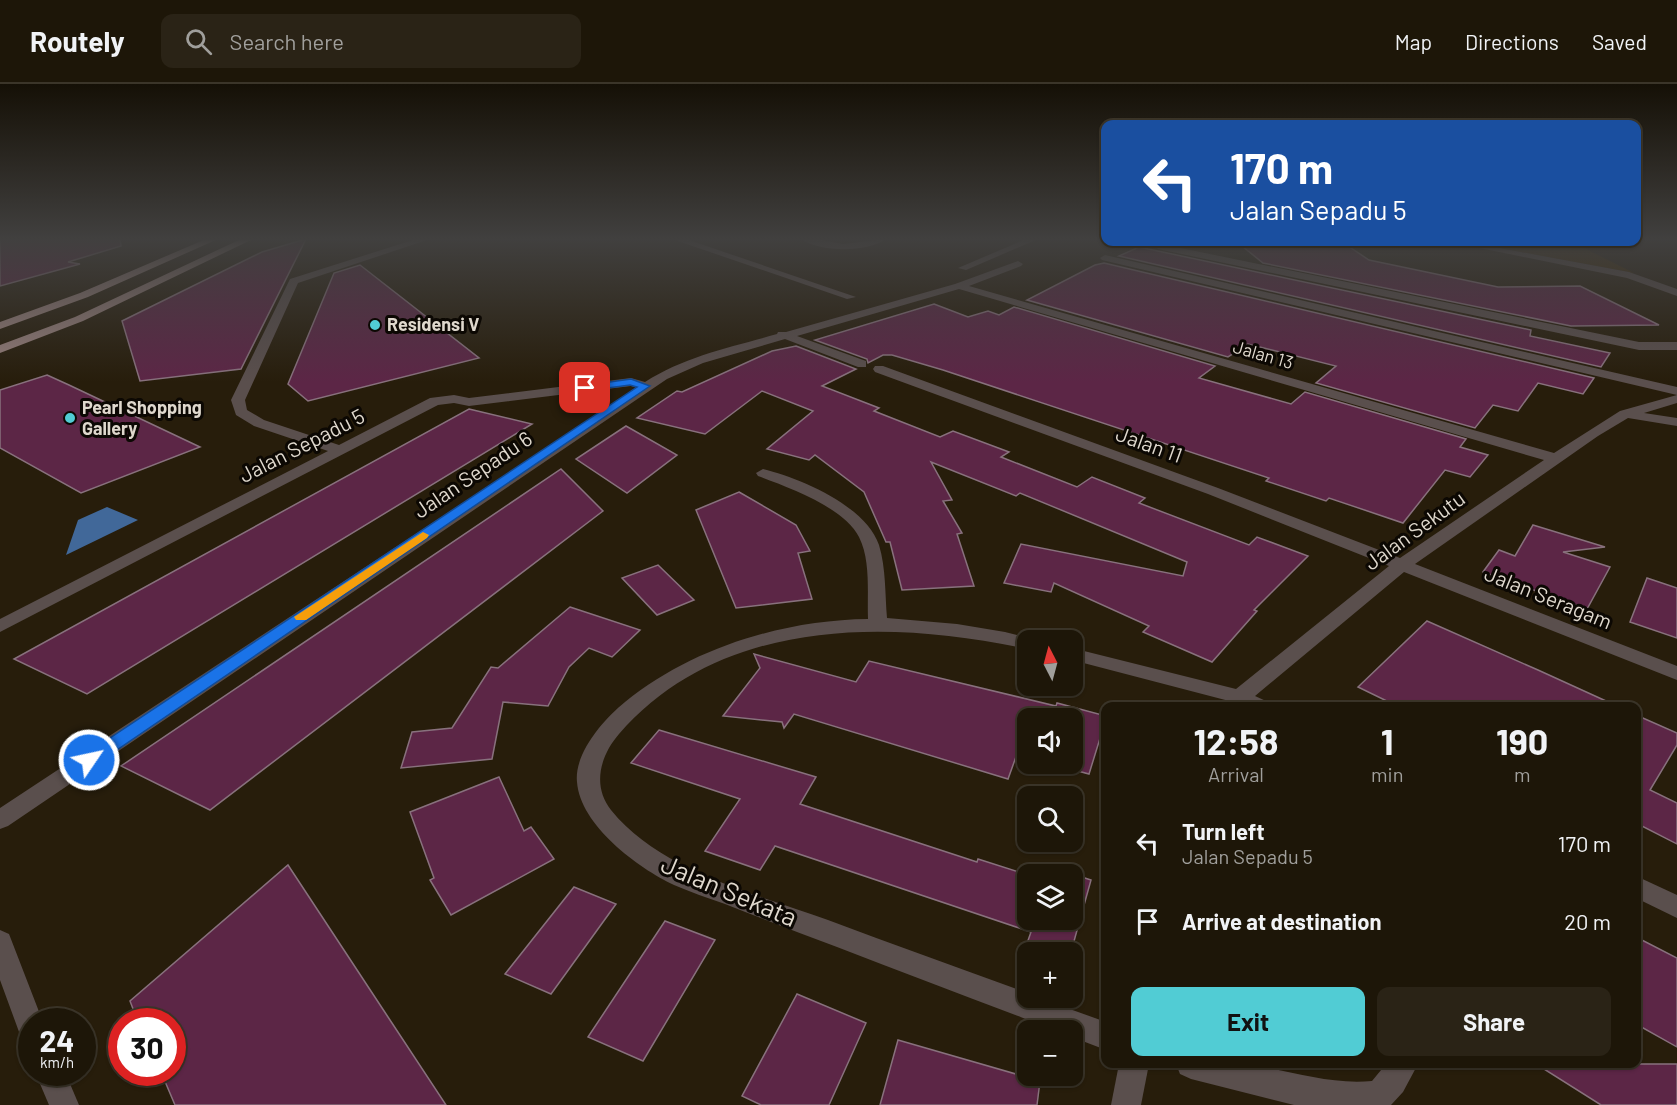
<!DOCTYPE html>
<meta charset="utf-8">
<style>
:root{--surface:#1d1608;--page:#2a2316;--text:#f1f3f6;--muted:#a09f9c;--line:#3b3529;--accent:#51ccd4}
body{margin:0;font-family:Barlow,sans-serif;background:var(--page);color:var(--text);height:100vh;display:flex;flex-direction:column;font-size:22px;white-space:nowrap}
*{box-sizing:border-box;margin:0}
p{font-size:20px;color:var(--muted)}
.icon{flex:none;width:33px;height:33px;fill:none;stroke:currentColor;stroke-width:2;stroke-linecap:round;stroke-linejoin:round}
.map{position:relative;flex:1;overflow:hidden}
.panel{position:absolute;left:1101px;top:618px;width:540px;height:366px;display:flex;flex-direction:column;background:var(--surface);border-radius:12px;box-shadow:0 2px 4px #0004,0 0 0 2px var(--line)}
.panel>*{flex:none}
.hud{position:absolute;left:1101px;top:36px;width:540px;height:126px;border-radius:12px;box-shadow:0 2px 4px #0004,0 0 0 2px var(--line);background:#1a4fa0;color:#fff;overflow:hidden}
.needle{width:39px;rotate:354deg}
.controls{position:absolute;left:1017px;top:546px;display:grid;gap:12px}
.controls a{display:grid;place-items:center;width:66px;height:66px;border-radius:12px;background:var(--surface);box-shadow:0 2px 4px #0004,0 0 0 2px var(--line);font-size:30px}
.speed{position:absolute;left:18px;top:924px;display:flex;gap:12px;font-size:30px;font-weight:700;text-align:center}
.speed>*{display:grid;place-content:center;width:78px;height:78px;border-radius:50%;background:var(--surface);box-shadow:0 2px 4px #0004,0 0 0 2px var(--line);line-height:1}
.speed small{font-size:15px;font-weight:400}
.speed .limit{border:9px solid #d22;background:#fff;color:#111}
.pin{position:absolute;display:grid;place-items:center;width:51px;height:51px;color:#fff;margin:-26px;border-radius:12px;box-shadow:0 3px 9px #0006}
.me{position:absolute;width:66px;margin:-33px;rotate:56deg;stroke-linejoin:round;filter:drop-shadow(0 0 4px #0008)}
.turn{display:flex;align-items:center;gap:21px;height:126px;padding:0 30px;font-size:27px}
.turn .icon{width:78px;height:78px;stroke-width:2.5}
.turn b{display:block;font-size:42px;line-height:51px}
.eta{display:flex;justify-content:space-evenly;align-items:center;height:102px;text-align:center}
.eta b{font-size:36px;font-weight:700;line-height:42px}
.primary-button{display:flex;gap:12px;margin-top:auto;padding:12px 30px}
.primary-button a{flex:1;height:69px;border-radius:12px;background:var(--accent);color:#111;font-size:24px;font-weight:700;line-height:69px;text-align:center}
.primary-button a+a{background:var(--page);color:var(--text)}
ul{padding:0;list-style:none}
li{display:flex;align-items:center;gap:18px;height:78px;padding:0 30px}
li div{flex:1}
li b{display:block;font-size:22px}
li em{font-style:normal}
header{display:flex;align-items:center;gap:36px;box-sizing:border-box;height:84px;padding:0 30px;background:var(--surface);border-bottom:2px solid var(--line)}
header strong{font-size:28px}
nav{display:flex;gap:33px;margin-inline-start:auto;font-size:21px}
.search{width:420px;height:54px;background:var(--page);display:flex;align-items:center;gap:15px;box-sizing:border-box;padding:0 21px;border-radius:12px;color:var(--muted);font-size:22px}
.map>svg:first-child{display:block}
.green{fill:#3f2900}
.water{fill:#416899}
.building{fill:#5c2646;stroke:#88717d;stroke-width:1.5}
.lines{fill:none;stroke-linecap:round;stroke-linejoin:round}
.minor{fill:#5a4f4d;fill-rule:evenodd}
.major{fill:#967f7b;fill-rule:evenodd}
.route{fill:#1a73e8;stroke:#114b97;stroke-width:1.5}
.slow{fill:#f59e0b}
.poi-dot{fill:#51ccd4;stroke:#0c0803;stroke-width:2}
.labels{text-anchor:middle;stroke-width:6;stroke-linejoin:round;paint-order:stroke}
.far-poi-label{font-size:18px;font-weight:bold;fill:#dfd8cd;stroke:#0c0803;text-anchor:start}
.far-street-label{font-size:18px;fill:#dfd8cd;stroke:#0c0803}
.street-label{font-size:21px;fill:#dfd8cd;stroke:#0c0803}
.near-street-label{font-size:26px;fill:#dfd8cd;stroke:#0c0803}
</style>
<header>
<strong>Routely</strong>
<div class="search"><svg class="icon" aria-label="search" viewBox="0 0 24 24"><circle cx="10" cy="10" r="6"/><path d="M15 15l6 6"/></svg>Search here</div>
<nav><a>Map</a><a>Directions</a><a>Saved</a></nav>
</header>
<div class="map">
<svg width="1677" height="1021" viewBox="0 0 1677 1021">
<rect width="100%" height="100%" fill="#271d0b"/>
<!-- green -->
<path class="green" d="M1466,158h106l62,31z"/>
<!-- water -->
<path class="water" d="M107,423l31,13 -72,35 12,-35z"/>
<!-- building -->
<g class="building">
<path d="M0,155h120l1,7 -53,16 12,2 -80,22z"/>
<path d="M306,155l-65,130 -101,12 -18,-60 140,-69z"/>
<path d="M1237,158h105l27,18 129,27 82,-1 79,39 -88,1 -308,-63z"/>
<path d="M1139,163l392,83 -1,6 80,17 -9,14 -482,-111z"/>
<path d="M1104,179l490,115 -11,16 -45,-11 -20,28 -25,-6 -18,23 -159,-45 20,-17 -88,-22 -20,13 -201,-57 68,-35z"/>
<path d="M360,181l119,93 -171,43 -20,-17 46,-111z"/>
<path d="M934,220l34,13 20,-6 11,4 15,-8 201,59 -16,12 92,26 14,-12 161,47 -6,8 28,8 -18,22 -25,-7 -42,53 -74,-25 -3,3 -60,-20 3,-3 -326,-108 -51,-15h-9l-15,8 -1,-4 -52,-19z"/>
<path d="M796,262l60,23 -34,17 57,22 -5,3 66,26 13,-6 56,21 -8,5 76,30 15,-10 53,21 -6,5 110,42 8,-8 51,19 -54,54 3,1 -45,51 -69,-30 6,-6 -95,-43 -3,9 -47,-9 17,-39 162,32 4,-14 -167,-69 -4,3 -85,-34 21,38 -9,1 19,32 -5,1 17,52 -72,4 -12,-48h-4l-22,-50 -49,-37 -6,5 -42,-11 46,-38 -51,-20 -57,43 -68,-16 40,-27 5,1 90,-41z"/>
<path d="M47,291l22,10 131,62 -119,46 -81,-45v-58z"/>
<path d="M469,325l63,15 -445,270 -73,-35z"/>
<path d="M626,342l51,29 -50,38 -51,-34z"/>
<path d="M561,385l42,42 -393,299 -89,-44z"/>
<path d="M739,408l57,33 14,26 -12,2 14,46 -76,9 -40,-98z"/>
<path d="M1533,441l72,22 -42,5 47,15 -23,42 -104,-37 16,-22 16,6z"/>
<path d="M658,481l36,35 -37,15 -35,-37z"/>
<path d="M1647,494l30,10v50l-47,-16z"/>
<path d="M570,523l70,23 -28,27 -23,-9 -20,19 -21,39 -45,-4 -11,57 -91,9 11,-36 40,-4 39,-61 7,1z"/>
<path d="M1427,537l111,49 79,36h-220l-39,-19z"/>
<path d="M754,570l102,28 13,-21 187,45 1,-3 49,13v3l-17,55 -37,-10h20v-46h-44v39l-11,-3 -9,25 -214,-65 -10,14 -2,-6 -59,-6 37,-48z"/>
<path d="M1636,631l41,18v12l-27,45 27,13v41l-41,-21z"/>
<path d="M659,646l157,47 -16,27 177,58 1,-3 50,16v45h44v-46h-23l2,-7 40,13 -20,72h-47l7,-20 -256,-86 -15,24 -55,-19 35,-52 -109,-36z"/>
<path d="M499,693l25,54 7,-4 23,32 -103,56 -21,-35 4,-2 -24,-66z"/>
<path d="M288,781l100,152 58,88h-271l-14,-33h11v-50h-34l-8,-21z"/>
<path d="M574,803l42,17 -65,90 -46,-20z"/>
<path d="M665,837l50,19 -72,121 -55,-24z"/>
<path d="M1636,853l41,21v89l-41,-23z"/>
<path d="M797,910l69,29 -37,82h-68l-19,-9z"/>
<path d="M898,956l142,41 -3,24h-157z"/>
<path d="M1536,980h141v41h-76z"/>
</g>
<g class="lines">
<!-- minor -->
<g class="minor">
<path d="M416,155h14l-132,44 -53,117 2,10 17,10 75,25 91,-47 24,-3 15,3 162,-20 14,4c40,-26 87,-35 132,-48l1,-2h8l169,-48 63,-23 5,3 -2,2 -52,20 585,167 66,-42 57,-16v8l-33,10 33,5v8l-49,-8 -30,18 -183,128 262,102v14l-273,-108 -149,124 11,5 3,5h-27l-9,-4 -161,-42v-12l164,41 153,-123 -181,-72 -333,-122 -2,-3 2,-3h8l335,122 182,70 144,-98 -585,-171 -162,47 69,25v6h-8l-73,-28 -82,24 -36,16 -659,447 -8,3v-21l637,-420 -6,-2 -162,20 -15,-3 -16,2 -438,227v-13l328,-168 -74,-25 -18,-11 -5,-15 59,-121z"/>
<path d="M672,155h14l170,58 -9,2z"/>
<path d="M800,155h16l27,5 43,-5c-20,14 -66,13 -86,0z"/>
<path d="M1026,155h12l-72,31 -8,-2z"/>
<path d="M1450,158h17l162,30 48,17v7l-50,-18z"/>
<path d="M1161,160l478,98h38v8h-38l-481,-101 -2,-2z"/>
<path d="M1105,171l572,132v8l-575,-135 -2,-2z"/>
<path d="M763,385c37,9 103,37 116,76 7,23 6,49 8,73l70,6 48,8 31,8h-8v9c-140,-30 -307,-32 -409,85 -19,22 -27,52 -8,76 50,62 146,84 217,110 67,25 133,49 200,73v5h11l67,24v28l-34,-13v-7h-17c-72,-27 -145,-55 -218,-83 -37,-14 -74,-28 -112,-43 -17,-6 -35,-12 -51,-19 -36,-17 -94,-60 -97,-103 -3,-29 27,-63 48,-80 67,-54 158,-82 243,-83 -1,-26 3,-58 -9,-82 -15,-30 -72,-50 -101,-61l-2,-3z"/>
<path d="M1636,792l41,19v23l-41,-20z"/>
<path d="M0,846l9,4 34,88h-11v22l-10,-4 -22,-60z"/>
<path d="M1119,980h30l-8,41h-30z"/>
<path d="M1176,980c20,-2 48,-3 69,0 43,6 83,21 127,17l14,-17h32l-15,28 -12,13h-97l-103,-26 -11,-5z"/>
<path d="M35,988h30l14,33h-30z"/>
</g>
<!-- major -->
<g class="major">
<path d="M206,155h12l-130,58 -88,32v-7l80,-29z"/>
<path d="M241,155h12l-170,82 -83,32v-8l75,-28z"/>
</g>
</g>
<!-- sky -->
<linearGradient id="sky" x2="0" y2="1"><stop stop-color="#151006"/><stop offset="0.52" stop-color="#41403f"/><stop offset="1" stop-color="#41403f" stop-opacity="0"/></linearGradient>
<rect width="1677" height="298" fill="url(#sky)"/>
<!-- route -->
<path class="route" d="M631,295l19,7 -555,379h-12l-3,-5 3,-4 554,-369 -7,-2 -45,6 -4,-1v-4z"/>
<!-- slow -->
<path class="slow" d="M423,448l6,3 -2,3 -121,82h-10l-2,-3z"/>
<!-- markers -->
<g class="poi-dot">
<circle cx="375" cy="241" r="6"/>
<circle cx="70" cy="334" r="6"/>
</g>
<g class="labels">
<!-- far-poi labels -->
<g class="far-poi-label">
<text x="387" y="247">Residensi V</text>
<text x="82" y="330">Pearl Shopping<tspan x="82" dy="21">Gallery</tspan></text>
</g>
<!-- far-street labels -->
<g class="far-street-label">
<text transform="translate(1263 271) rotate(16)" y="6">Jalan 13</text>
</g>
<!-- street labels -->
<g class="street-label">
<text transform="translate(1149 361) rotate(20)" y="7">Jalan 11</text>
<text transform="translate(302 362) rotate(-27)" y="7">Jalan Sepadu 5</text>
<text transform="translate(473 391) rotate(-34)" y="7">Jalan Sepadu 6</text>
<text transform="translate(1415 447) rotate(-36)" y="7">Jalan Sekutu</text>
<text transform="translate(1548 514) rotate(22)" y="7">Jalan Seragam</text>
</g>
<!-- near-street labels -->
<g class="near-street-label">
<text transform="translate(729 807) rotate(23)" y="9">Jalan Sekata</text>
</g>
</g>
</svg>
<div class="controls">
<a><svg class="needle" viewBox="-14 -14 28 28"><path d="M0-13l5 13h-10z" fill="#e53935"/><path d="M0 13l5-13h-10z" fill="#a09f9c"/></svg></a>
<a><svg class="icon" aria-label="sound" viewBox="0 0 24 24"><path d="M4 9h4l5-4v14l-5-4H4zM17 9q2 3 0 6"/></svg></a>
<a><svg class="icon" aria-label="search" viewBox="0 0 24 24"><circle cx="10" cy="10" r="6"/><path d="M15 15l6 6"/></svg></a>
<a><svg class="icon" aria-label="layers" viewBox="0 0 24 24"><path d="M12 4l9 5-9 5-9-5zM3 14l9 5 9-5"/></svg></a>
<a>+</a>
<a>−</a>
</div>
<div class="speed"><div>24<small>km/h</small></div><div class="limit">30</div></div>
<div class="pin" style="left:585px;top:304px;background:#d93025"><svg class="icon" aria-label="arrive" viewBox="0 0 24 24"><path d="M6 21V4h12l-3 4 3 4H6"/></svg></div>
<svg class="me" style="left:89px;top:676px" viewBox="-20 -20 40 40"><circle r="17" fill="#1a73e8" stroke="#fff" stroke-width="3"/><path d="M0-11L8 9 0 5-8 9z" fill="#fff"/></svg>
<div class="hud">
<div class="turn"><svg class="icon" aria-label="left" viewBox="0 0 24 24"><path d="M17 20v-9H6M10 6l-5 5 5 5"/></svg><div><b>170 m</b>Jalan Sepadu 5</div></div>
</div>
<section class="panel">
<div class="eta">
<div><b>12:58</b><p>Arrival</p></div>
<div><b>1</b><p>min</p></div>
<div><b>190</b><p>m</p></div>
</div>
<ul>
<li><svg class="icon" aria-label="left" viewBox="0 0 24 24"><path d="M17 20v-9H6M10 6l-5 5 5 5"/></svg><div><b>Turn left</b><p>Jalan Sepadu 5</p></div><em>170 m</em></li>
<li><svg class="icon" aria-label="arrive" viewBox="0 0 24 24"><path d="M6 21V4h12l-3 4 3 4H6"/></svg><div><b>Arrive at destination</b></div><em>20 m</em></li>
</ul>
<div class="primary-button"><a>Exit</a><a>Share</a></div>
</section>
</div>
